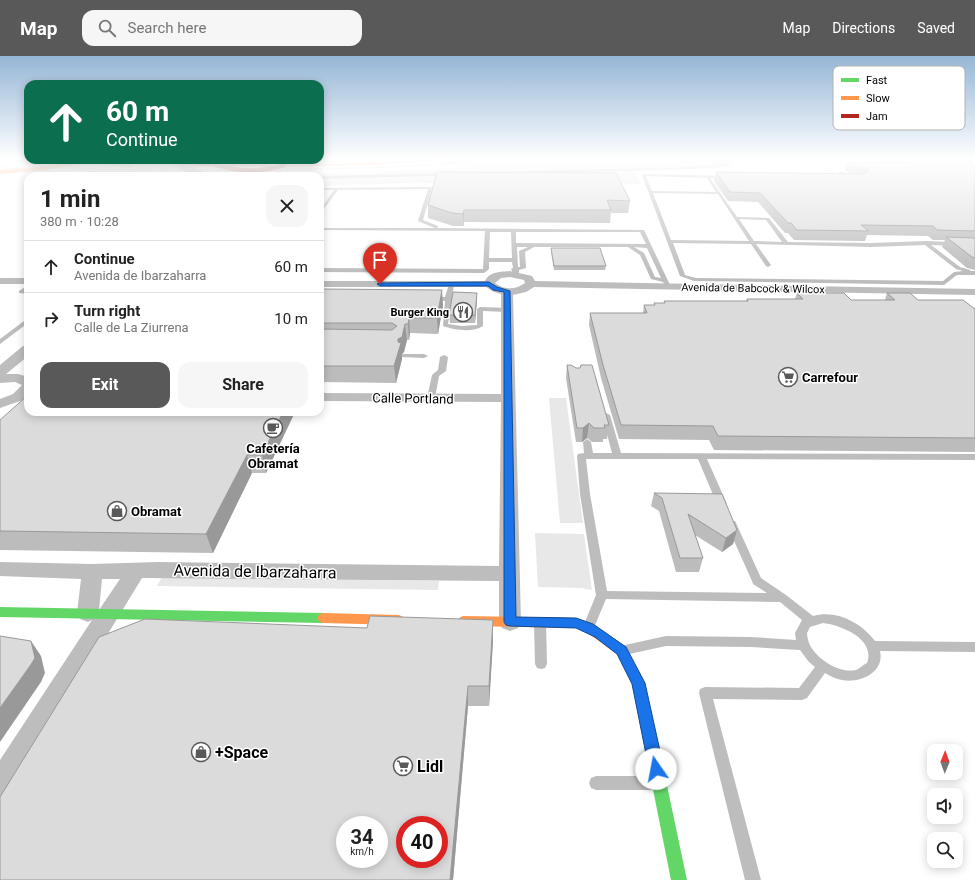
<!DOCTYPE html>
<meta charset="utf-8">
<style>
:root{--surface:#fff;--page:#f6f6f6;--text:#222;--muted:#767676;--line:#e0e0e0;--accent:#595959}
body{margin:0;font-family:Roboto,sans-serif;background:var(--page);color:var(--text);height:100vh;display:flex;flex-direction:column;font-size:15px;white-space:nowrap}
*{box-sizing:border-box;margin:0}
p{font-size:13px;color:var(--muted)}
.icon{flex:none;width:22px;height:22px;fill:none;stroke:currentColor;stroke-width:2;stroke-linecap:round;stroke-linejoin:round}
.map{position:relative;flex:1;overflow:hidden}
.panel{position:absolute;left:24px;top:116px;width:300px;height:244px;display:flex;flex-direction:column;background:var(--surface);border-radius:12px;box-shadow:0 2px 10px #0003}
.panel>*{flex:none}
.guide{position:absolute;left:24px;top:24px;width:300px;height:84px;border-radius:12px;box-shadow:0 2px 10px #0003;background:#0b6e4f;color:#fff;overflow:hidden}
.needle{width:26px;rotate:1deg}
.tools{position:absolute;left:927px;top:688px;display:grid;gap:8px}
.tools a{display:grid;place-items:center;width:36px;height:36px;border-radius:8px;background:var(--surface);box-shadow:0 2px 10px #0003;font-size:20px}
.speed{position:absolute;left:336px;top:760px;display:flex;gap:8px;font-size:20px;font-weight:700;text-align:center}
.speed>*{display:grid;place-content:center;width:52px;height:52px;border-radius:50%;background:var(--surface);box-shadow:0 2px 10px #0003;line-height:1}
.speed small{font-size:10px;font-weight:400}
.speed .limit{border:6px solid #d22;background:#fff;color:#111}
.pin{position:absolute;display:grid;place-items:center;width:34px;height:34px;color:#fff;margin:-41px -17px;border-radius:50% 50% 50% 0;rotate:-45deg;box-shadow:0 0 4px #0007}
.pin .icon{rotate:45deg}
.me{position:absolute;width:44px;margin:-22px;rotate:348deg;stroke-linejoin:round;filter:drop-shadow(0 0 3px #0008)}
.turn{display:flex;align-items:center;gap:14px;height:84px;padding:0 16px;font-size:18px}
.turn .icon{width:52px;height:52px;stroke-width:2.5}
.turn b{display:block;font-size:28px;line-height:34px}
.round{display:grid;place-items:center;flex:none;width:42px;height:42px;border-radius:12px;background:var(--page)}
.overview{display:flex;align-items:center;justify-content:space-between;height:68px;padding:0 16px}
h1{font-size:24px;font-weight:700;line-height:30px}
.cta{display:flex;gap:8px;margin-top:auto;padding:8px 16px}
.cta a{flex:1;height:46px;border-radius:12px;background:var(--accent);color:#fff;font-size:16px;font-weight:700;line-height:46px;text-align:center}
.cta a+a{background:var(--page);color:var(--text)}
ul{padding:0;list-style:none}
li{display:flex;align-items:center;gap:12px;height:52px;padding:0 16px;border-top:1px solid var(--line)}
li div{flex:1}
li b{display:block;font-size:15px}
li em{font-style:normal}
header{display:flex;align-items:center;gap:24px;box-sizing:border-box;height:56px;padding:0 20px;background:var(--accent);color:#fff}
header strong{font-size:19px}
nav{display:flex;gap:22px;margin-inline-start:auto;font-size:14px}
.search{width:280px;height:36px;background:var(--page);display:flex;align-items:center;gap:10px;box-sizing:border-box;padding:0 14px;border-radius:12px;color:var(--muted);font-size:15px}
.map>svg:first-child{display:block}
.green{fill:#e8e8e8}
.water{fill:#bababa}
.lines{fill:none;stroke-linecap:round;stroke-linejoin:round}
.path{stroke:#c2c2c2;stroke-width:1;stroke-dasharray:0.5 1;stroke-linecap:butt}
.lane{fill:#bdbdbd;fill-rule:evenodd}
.street{fill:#bdbdbd;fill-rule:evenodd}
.fast{fill:#63d668;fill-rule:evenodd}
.slow{fill:#ff974d;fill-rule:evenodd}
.jam{fill:#b3261e;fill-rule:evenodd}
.rail{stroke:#bdbdbd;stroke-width:1.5;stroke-dasharray:2.5 1 0.5 1;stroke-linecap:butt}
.slow-bridge{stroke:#ff974d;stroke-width:4}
.jam-bridge{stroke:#b3261e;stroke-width:4}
.wall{fill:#bcbcbc}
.shaded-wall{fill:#999}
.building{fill:#dbdbdb;stroke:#999;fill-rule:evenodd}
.route{fill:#1a73e8;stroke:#114b97}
.labels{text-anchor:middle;stroke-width:3;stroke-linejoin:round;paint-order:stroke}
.far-street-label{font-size:11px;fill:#000;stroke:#fff}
.far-poi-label{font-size:11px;font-weight:bold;fill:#000;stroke:#fff;text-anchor:end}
.poi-label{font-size:13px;font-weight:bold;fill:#000;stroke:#fff;text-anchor:start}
.street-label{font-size:13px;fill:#000;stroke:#fff}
.near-street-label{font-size:16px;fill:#000;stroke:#fff}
.near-poi-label{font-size:16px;font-weight:bold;fill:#000;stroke:#fff;text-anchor:start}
.key{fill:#fff;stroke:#b2b2b2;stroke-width:1}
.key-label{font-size:11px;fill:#000}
</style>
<header>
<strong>Map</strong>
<div class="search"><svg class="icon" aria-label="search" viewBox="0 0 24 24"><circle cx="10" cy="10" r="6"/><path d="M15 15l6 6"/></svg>Search here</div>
<nav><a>Map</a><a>Directions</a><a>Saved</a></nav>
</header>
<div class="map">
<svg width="975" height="824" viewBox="0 0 975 824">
<rect width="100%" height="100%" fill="#fff"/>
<!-- green -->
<g class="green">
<path d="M544,103h164l7,5 -8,2 -73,3 6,15 -231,-1 -89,3v-7h7l307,-8 -1,-3c-141,4 -286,14 -426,6l-4,-2 143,2 106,-6z"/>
<path d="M89,115l98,1 8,4h-59l-51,-3z"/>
<path d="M549,342h17l17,125h-23z"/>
<path d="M535,477l49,1 8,56 -10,-2 -44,-1z"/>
<path d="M162,521l277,4 -1,9 -281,-4z"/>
</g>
<!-- water -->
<g class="water">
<path d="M708,103h20l4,5 -8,3 -31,2 -373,10v-2l8,-1 361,-9 26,-3z"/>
<path d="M164,104h17l26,14 38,2h-50z"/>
</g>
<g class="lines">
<!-- path -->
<path class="path" d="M520,118l-3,-3v-3l44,-3 28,-6"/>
<!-- lane -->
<g class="lane">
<path d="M839,115h2l13,8 -3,1 -12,-7z"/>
<path d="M644,118l83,2 -1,2h-16l27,39 32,1 19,24 83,1 55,-2 49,2v4l-44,-2 29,22 10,3 1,1h4v4h-18l-13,10 -250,-4 -14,-5 -38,-101zM646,120l61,2 9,14 -64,-1zM653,137l65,1 31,47 -78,-1zM739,163l27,1 16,22 -28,-1zM673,187l78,1 15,22 2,1 3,-2 -15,-21 115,3 54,-2 31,24 7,2 -9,1 -11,9 -247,-3 -11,-3z"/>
<path d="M430,131l2,1 -9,32 15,6 -1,2 207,2 27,57 -5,1 -3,-6 -12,-3 -11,-24 -12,-8h-94l-9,5 1,16 -7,2v4l-3,2 -2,-1 -3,-6 2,-1 -1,-6h-23v7l-5,4 -164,-1v-4l163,1 2,-38 -165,-1v-2h115l-17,-7 10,-32 -90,1 -18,24v-4l14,-20h-14v-2zM490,176h21l1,26h-23zM516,176h124l6,12 -130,-1zM517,191h11l-9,4 1,16h-2zM634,191l13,1 14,30 -6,-1 -11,-24z"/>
<path d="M449,228l5,1 -6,39 14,2 15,-1v-16l3,-2 27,1 3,2 -3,2 -24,-1v15c-10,7 -29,4 -40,0l2,-25 -14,-1 -3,-2 3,-2 14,1z"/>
<path d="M28,229v9l-9,-1v-2z"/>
<path d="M28,262v5l-28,21v-5z"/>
<path d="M403,298h21l4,2 -4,2 -23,-1v-2z"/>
<path d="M444,299l4,2 -2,14 -7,5 -4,22 -4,2h-3l-1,-2 5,-23 6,-5 2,-13z"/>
<path d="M603,357h3l4,2 11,38 354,1v6l-268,-1 20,45 -5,3 -5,-3 -19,-45h-112l4,35 17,97 160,2 -14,-9 -1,-3 -26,-58 1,-2h8l1,2 25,55 25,17 27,21c23,-7 49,7 62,25l100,1v10l-95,-1c5,21 -20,33 -38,29 -6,-1 -12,-4 -17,-7l-18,25 -5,2 -89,-1 48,181h-16l-46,-187 1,-4 5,-2 94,1 16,-21 -6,-5 -9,-12 -49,-3 -85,-1 -41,9 -4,-1 -2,-4 2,-4 4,-1 41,-9 85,1 45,3 -1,-7 7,-13 -22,-18 -174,-3 -13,31 -4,2 -4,-2 -2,-3 13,-32 -16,-101 -3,-38 1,-2 6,-1 -1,-11 4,-3 4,3 2,11h19l-10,-38zM823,567c18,2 53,16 44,40 -4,2 -8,6 -11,7 -17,4 -41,-12 -47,-27 -1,-3 -2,-7 -2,-10l3,-6z"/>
<path d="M540,561l4,2 2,3 1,42 -2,4 -4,1 -4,-1 -2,-4 -1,-42 2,-3z"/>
<path d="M596,720h56l5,2 2,5 -2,5 -5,2h-56l-5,-2 -2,-5 2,-5z"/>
</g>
<!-- street -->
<g class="street">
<path d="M510,215l22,5 3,5 440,8v6l-441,-8 -8,5 -13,3 8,327 -3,6 -8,3 -8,-3 -3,-6v-41l-357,-3 -132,216 -10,4v-38l92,-140 -4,2 -8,-3 -3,-6 4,-34 -81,-3v-14l92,2 66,-2 341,4 2,-164 -181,-1v-8l181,1v-100l-7,-2 -8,-5h-166v-6h165c5,-10 16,-9 25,-10zM510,221l14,3 1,3c-9,7 -21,7 -30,0l6,-5zM102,523h18l-21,31z"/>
<rect x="0" y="222" width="28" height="6"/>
<path d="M28,289v11l-22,18h12l10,3v19l-5,4 -23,8v-9l13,-5 9,-9 -7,-3 -15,1v-18l23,-19z"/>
</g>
<!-- fast -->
<g class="fast">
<path d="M474,103h15l-49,5 -2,-1z"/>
<path d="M72,104h12l49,6 -2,1z"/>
<path d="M0,551l323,6 4,2 2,3 -2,3 -4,2 -323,-6z"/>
<path d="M647,662l5,2 2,4 33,156h-16l-31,-156 2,-4z"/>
</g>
<!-- slow -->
<g class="slow">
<path d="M436,103h20l-87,6 -100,2 -2,-1 102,-3z"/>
<path d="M323,557l76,2 4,2 2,3 -2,3 -4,2 -76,-2 -4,-2 -2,-3 2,-3z"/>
<path d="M463,560l113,2 17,6 33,23 18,36 10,41 -2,4 -5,2 -5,-2 -10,-45 -14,-28 -33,-24 -9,-3 -113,-2 -4,-2 -2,-3 2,-3z"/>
</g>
<!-- jam -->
<path class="jam" d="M114,104l87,4 68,1 2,1h-70z"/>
<!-- rail -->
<path class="rail" d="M0,112c176,2 352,5 528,-9"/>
<!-- slow-bridge -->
<path class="slow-bridge" d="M0,116l47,-4 40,-8"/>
<!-- jam-bridge -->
<path class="jam-bridge" d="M219,105l-3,4c23,7 46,7 69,0l1,-3"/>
</g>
<!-- wall -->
<g class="wall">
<path d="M872,103h90l13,4v107l-8,-2 -25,-21 3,-7h-12l-5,-4 -61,-1 -2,6 -71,-1 -6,-7h-3l-27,-31 -30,-1 -14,-20 2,-9 134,2 -5,-4 2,-8h34z"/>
<path d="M437,116l193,29 -2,12h-17l-1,10 -146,-1v4h-11l-25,-8v-13z"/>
<path d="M551,192l55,18 -1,4h-51l-3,-18z"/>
<path d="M320,233l123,16 -5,29 -28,-1 -1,7h-2l-3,12 -2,2v5l-6,24 -76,-1z"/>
<path d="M477,237l-2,30h-25l-1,-8z"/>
<path d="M797,237l54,7h34l2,-7 31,7 57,9v143l-261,-2 -5,-10 -90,-1 -18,-61 -12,-53 1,-12h53l1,-8h10v-2h10v-2h82l1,-2h48z"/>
<path d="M567,309l42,60 -2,14h-4v3h-11l-5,-4 -5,4h-6l-10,-64z"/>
<path d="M295,356l-29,61h-14l-39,80 -213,-3v-130z"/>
<path d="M654,437l83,37 -4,14 -11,8 -27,-17 8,23 -4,14h-23l-17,-61 -8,-5z"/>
<path d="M493,564v21l-4,65h-21l-15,174h-453l367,-252z"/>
</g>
<!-- shaded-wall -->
<g class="shaded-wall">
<path d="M464,154v16l-1,-12z"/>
<path d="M442,234l1,15 -5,29 -1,-16z"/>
<path d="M477,237v8l-2,22v-8z"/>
<path d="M409,262l1,15 -1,7 -1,-16z"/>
<path d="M405,268l2,16 -3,12 -2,2v5l-6,24 -2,-17 4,-27z"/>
<path d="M283,356h12l-29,61 -4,-18z"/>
<path d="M589,367l-2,15 -5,4 1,-14z"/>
<path d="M247,399l5,18 -39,80 -7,-19z"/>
<path d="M737,474l-4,14 -11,8 4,-14z"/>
<path d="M493,564v21l-4,65v-20z"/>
<path d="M31,585l10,15 4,17 -4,9 -41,60v-34z"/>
<path d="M468,630v20l-15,174h-3z"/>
</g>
<!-- building -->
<g class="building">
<path d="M898,103h64l13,4v68l-38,-1 -4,-4 -72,-1 8,6 -72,-1 -6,-7h-3l-28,-30 -30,-1 -14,-20 149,2 -1,-1 3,-1 1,-4h-12l-9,-6 63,1z"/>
<path d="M437,116l179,1 14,28 -23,-1 4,10h-147l-1,4 -11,-1 -24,-8z"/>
<path d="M946,181l29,1v20l-3,-1z"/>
<path d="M551,192h49l6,18h-52z"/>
<path d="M320,233l122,1 -5,28h-28l-1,6h-3l-3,13 -4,2v3l3,1 -7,23h-74v-37l72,1 5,-4 -5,-3h-72z"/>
<path d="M453,236l24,1 -2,22h-26z"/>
<path d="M797,237h47l7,7h44l-8,-7h23l8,7h45l12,9v129l-257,-2 -5,-10 -92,-1 -18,-60 -13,-52h57l-3,-8h11l-1,-2h11l-1,-2h84l-1,-2h56z"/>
<path d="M567,309h4l5,3h4l1,-3h11l17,60h-5l1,3h-11l-5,-5 -6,5h-6z"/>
<path d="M28,339v17h255l-21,43h-15l-41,79 -206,-3v-111z"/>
<path d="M654,437l68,1 15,36 -11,8 -38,-24 15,44h-23l-18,-60z"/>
<path d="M370,560l123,4 -4,66h-21l-18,194h-450v-83l99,-160 46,-18 222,9zM345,769h34v34h-34zM405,769h34v34h-34z"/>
<path d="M0,580l31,5 4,17 -5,8 -30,42z"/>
</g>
<!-- sky -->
<linearGradient id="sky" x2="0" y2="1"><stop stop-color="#95b6d6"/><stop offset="0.47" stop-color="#fff"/><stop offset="1" stop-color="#fff" stop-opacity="0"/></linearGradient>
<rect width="975" height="218" fill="url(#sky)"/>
<!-- route -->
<path class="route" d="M489,226l8,5 13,4 6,326 60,1 17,6 33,23 19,36 19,86 -2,5 -6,2 -5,-2 -2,-5 -17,-85 -15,-30 -22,-17 -19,-9 -66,-2 -4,-1 -2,-3v-330l-11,-2 -5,-4h-108l-3,-2 3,-1z"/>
<!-- icons -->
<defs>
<g id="restaurant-ring" transform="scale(1)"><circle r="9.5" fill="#fff" stroke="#595959" stroke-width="1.5"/><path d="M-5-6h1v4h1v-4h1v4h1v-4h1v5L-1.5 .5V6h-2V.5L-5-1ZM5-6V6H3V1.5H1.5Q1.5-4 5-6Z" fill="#595959"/></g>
<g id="supermarket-ring" transform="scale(1)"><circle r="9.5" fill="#fff" stroke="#595959" stroke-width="1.5"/><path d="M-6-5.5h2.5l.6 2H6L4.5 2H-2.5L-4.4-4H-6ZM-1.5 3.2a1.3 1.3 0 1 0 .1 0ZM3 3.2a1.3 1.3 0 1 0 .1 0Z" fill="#595959"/></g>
<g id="cafe-ring" transform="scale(1)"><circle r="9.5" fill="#fff" stroke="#595959" stroke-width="1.5"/><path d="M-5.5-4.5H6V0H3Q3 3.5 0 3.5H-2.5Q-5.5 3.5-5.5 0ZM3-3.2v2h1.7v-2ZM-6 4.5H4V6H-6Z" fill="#595959"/></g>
<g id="shop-ring" transform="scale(1)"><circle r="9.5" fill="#fff" stroke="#595959" stroke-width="1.5"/><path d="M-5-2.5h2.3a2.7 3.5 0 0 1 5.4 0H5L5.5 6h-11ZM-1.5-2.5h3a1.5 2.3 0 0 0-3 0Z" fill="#595959"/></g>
</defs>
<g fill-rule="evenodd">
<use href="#restaurant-ring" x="463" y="256"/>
<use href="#supermarket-ring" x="788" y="321"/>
<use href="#cafe-ring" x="273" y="372"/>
<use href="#shop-ring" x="117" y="455"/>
<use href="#shop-ring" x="201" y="696"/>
<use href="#supermarket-ring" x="403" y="710"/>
</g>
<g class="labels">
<!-- far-street labels -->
<g class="far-street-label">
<text transform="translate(753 232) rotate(1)" y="4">Avenida de Babcock &amp; Wilcox</text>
</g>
<!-- far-poi labels -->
<g class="far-poi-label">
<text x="449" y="260">Burger King</text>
</g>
<!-- poi labels -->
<g class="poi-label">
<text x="802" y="326">Carrefour</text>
<text x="273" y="397" text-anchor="middle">Cafetería<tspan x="273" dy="15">Obramat</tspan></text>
<text x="131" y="460">Obramat</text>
</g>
<!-- street labels -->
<g class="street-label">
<text transform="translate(413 342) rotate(1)" y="5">Calle Portland</text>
</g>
<!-- near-street labels -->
<g class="near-street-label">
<text transform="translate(255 515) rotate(1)" y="6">Avenida de Ibarzaharra</text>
</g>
<!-- near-poi labels -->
<g class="near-poi-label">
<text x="215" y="702">+Space</text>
<text x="417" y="716">Lidl</text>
</g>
</g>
<!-- legend -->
<rect x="833" y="10" width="132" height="64" rx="6" class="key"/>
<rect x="841" y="22" width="18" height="4" fill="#63d668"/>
<rect x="841" y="40" width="18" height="4" fill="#ff974d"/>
<rect x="841" y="58" width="18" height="4" fill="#b3261e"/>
<g class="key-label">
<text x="866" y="28">Fast</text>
<text x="866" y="46">Slow</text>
<text x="866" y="64">Jam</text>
</g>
</svg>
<div class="tools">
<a><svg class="needle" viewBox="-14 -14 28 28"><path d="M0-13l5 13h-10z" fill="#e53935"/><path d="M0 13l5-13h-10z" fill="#767676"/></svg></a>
<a><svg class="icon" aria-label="sound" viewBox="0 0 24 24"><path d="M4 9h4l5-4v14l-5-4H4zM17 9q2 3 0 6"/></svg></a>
<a><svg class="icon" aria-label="search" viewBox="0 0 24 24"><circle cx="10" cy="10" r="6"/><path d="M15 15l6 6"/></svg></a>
</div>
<div class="speed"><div>34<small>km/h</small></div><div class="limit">40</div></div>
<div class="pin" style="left:380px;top:228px;background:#d93025"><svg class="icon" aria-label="arrive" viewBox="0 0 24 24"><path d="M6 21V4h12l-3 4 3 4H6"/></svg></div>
<svg class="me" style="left:656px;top:713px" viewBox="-20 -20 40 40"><circle r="19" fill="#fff"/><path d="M0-13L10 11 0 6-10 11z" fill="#1a73e8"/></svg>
<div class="guide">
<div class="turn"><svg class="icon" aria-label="ahead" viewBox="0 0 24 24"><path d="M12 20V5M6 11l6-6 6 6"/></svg><div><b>60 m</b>Continue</div></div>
</div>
<section class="panel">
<div class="overview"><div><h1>1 min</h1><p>380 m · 10:28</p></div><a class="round"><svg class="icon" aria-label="close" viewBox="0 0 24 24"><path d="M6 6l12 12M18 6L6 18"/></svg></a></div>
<ul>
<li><svg class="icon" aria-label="ahead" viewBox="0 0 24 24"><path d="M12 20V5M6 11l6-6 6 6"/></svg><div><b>Continue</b><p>Avenida de Ibarzaharra</p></div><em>60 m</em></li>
<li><svg class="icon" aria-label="right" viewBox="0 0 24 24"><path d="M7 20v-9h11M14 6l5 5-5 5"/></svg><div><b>Turn right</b><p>Calle de La Ziurrena</p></div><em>10 m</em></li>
</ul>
<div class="cta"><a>Exit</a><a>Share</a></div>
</section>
</div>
